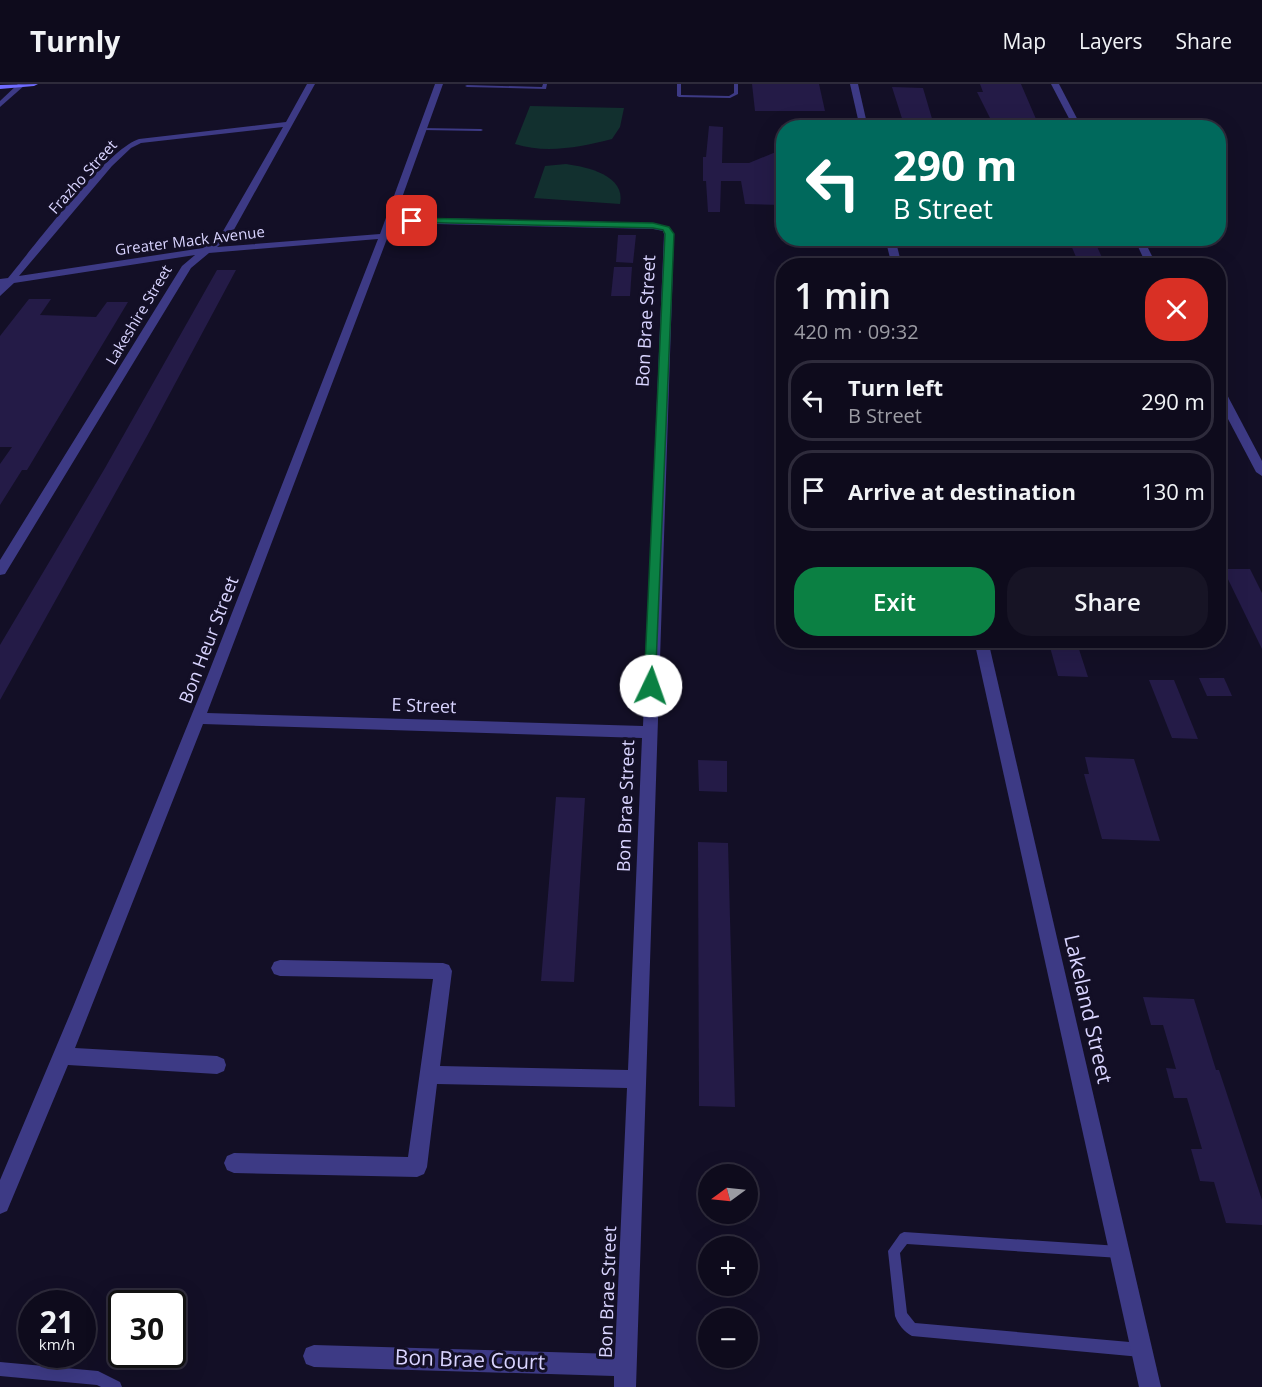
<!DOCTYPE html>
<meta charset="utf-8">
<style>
:root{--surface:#0e0b1c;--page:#171425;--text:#f1f3f6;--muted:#9b9ba3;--line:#2e2b3b;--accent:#0b8043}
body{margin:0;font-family:"Open Sans",sans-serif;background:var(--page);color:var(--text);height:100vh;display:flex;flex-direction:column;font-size:22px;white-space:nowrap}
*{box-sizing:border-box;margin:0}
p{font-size:20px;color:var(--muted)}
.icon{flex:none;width:33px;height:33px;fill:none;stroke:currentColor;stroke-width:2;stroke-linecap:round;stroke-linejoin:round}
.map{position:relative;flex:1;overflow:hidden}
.drawer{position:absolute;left:776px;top:174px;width:450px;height:390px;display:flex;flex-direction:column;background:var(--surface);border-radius:24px;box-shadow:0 6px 24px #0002,0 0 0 2px var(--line)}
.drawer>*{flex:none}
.top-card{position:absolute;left:776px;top:36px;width:450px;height:126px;border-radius:24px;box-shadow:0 6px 24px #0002,0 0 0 2px var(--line);background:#00695c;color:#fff;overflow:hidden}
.needle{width:39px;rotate:255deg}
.buttons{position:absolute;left:698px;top:1080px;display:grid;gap:12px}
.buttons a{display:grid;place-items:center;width:60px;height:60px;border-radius:50%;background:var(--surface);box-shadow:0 6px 24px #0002,0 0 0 2px var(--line);font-size:30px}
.speed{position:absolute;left:18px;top:1206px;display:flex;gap:12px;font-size:30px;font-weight:700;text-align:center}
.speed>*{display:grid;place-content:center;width:78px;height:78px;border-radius:50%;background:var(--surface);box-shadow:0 6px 24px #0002,0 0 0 2px var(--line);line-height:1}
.speed small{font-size:15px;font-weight:400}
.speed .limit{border:3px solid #111;border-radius:9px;background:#fff;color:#111}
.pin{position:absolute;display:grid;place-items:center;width:51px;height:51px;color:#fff;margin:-26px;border-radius:12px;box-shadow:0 3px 9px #0006}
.me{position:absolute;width:66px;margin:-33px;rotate:3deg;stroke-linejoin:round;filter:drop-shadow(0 0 4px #0008)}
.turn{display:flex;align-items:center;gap:21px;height:126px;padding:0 18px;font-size:27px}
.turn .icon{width:78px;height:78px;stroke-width:2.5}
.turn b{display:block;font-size:42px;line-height:51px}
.round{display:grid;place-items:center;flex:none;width:63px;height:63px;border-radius:24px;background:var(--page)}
.head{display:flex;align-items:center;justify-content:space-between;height:102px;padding:0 18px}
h1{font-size:36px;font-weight:600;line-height:45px}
.button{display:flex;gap:12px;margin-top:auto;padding:12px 18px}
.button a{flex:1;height:69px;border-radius:24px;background:var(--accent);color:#fff;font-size:24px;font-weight:600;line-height:69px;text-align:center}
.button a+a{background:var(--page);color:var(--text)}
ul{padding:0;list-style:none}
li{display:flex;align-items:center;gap:18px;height:81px;margin:0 12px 9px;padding:0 6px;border:3px solid var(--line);border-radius:24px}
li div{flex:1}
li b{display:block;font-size:22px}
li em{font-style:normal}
header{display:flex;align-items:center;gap:36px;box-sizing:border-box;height:84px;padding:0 30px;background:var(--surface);border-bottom:2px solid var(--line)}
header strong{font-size:28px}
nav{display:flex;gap:33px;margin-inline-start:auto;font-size:21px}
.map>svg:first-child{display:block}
.green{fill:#12302f}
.building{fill:#241b47}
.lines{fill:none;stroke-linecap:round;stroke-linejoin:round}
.lane{fill:#3d3a85;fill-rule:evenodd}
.street{fill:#3d3a85;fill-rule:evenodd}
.secondary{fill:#6f6bff;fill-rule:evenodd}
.route{fill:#0b8043;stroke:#07532c;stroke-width:1.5}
.labels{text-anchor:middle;stroke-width:6;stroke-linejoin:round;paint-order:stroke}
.far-street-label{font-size:15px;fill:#d9d4ff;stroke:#130f26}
.street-label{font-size:18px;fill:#d9d4ff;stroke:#130f26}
.near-street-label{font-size:21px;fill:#d9d4ff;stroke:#130f26}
</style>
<header>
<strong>Turnly</strong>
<nav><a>Map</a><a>Layers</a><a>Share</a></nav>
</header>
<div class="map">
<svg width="1262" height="1303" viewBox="0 0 1262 1303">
<rect width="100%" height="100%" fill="#130f26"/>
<!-- green -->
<g class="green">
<path d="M530,22l94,2 -4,19 -8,12c-32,8 -65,15 -97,5z"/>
<path d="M566,80c21,3 60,11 54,40l-86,-6 11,-32z"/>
</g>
<!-- building -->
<g class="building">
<path d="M752,0h67l6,27h-70z"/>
<path d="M980,0h41l15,35 -46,-1 -13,-26h6z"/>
<path d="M892,3l31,1 10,34h-7l-1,6h-20z"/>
<path d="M709,42l14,1 -1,36h27l34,-14v56l-38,-1 -4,-23h-20l-1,31h-12l-2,-31h-3v-24h3z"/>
<path d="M618,151h18l-3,28 -17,-1z"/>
<path d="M1068,154h25l13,28h-20l-3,-8 -7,-1z"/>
<path d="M614,183h18l-2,29h-19z"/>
<path d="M217,186h19l-89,166 -147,264v-55l105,-177z"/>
<path d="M29,215h22l-11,16 56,2 11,-15h21l-101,168h-5l-22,35v-41l12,-17h-12v-111z"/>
<path d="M1223,485h27l12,24v56z"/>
<path d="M1048,556h28l12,37 -30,-1z"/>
<path d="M1199,594h25l8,18h-25z"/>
<path d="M1149,596h25l24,59 -26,-1z"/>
<path d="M1085,673l49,2 26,82 -58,-2 -18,-65h5z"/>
<path d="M698,676l29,1v31l-28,-1z"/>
<path d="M556,713l29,1 -11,184 -33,-1z"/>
<path d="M698,758l30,1 7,264 -36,-1z"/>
<path d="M1143,913l51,2 22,71h3l43,130v25l-36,-2 -12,-41 -14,-1 -9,-32h11l-15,-51h-13l-8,-30 10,1 -13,-44h-12z"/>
</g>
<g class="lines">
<!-- lane -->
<g class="lane">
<path d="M543,0h4l-1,5 -79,-2 -2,-1 2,-1 75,2z"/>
<path d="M677,0h4v11l48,1 5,-3v-9h4v10l-8,4 -51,-1 -2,-1z"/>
<path d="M421,44l60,1 2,1 -2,1 -58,-1h-2z"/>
<path d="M904,1148l216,14 4,2 2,4 -2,4 -4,2 -213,-14 -7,9 7,60 8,10 226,20 5,2 2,5 -2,5 -5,2 -229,-21c-8,-4 -14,-12 -17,-20l-7,-65 12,-17z"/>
<path d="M0,1278l98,9 22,11 2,5h-21l-4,-2 -97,-9z"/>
</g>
<!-- street -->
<g class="street">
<path d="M18,0l7,1 -25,22v-6z"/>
<path d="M307,0h8l-84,151 -14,12 163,-13 55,-150h8l-48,133 258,6 16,4 5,7 -38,1153h-22v-11l-300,-9 -8,-3 -3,-8 3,-8 8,-3 301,9 12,-266 -190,-4 -10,83 -3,7 -7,3 -183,-4 -7,-3 -3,-7 3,-7 7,-3 174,4 25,-178 -153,-3 -6,-2 -3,-6 3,-6 6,-2 163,3 6,2 3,6 -12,95 188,4 14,-332 -439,-14 -128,324 142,8 7,3 2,6 -2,6 -7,3 -149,-9 -61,146 -7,3v-34l73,-173 134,-330 171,-438 -169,14 -18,15 -186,306 -5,1v-15l182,-294 13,-11 -181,28 -14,13v-17l8,-1c25,-30 99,-129 131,-139l147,-17zM283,43l-61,106 -19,15 -184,28 93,-110 19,-18 10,-5zM393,139l260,6 10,2 1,3 -21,492 -436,-13z"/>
<path d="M850,0h8l10,44h-8z"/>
<path d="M1051,0h8l23,44h-8z"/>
<path d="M885,154h10l7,28h-10z"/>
<path d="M1134,154h9l14,28h-10z"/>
<path d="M1218,302l6,3 38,72v15l-6,-4 -38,-72z"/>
<path d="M974,556h14l173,747h-22z"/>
</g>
<!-- secondary -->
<path class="secondary" d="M38,0l-4,2 -34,3v-4z"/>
</g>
<!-- route -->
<path class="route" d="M412,134l241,5 16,4 5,7 -19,455h-9l-2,-3 21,-452 -2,-4 -10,-2 -244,-6 -1,-1z"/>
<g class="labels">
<!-- far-street labels -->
<g class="far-street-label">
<text transform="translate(83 93) rotate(-48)" y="5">Frazho Street</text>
<text transform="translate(190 157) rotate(-7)" y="5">Greater Mack Avenue</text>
<text transform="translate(139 231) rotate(-59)" y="5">Lakeshire Street</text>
</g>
<!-- street labels -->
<g class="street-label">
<text transform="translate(646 237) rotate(-87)" y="6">Bon Brae Street</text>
<text transform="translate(209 556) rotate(-69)" y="6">Bon Heur Street</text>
<text transform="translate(424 622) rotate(2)" y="6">E Street</text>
<text transform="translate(626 722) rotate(-88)" y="6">Bon Brae Street</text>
<text transform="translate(608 1208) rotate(-88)" y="6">Bon Brae Street</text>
</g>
<!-- near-street labels -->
<g class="near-street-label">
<text transform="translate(1088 925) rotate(77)" y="7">Lakeland Street</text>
<text transform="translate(470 1276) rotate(2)" y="7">Bon Brae Court</text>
</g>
</g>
</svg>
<div class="buttons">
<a><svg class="needle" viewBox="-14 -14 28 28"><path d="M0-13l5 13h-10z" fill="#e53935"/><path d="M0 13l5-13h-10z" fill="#9b9ba3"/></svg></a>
<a>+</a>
<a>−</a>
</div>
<div class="speed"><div>21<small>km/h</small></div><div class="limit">30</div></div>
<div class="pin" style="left:412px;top:137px;background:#d93025"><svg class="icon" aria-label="arrive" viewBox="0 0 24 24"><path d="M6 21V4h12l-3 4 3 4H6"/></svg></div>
<svg class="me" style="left:651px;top:602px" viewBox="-20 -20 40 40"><circle r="19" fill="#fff"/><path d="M0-13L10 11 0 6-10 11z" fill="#0b8043"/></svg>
<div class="top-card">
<div class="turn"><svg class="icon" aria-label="left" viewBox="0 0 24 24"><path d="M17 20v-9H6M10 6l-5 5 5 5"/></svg><div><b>290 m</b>B Street</div></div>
</div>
<section class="drawer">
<div class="head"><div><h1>1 min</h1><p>420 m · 09:32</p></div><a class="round" style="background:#d93025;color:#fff"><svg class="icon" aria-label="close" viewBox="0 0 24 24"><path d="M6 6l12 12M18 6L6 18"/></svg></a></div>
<ul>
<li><svg class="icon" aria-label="left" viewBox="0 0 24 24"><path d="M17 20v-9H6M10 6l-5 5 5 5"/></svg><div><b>Turn left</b><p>B Street</p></div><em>290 m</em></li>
<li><svg class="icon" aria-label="arrive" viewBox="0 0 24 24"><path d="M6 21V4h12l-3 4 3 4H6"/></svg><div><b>Arrive at destination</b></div><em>130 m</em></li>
</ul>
<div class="button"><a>Exit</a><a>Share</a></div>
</section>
</div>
